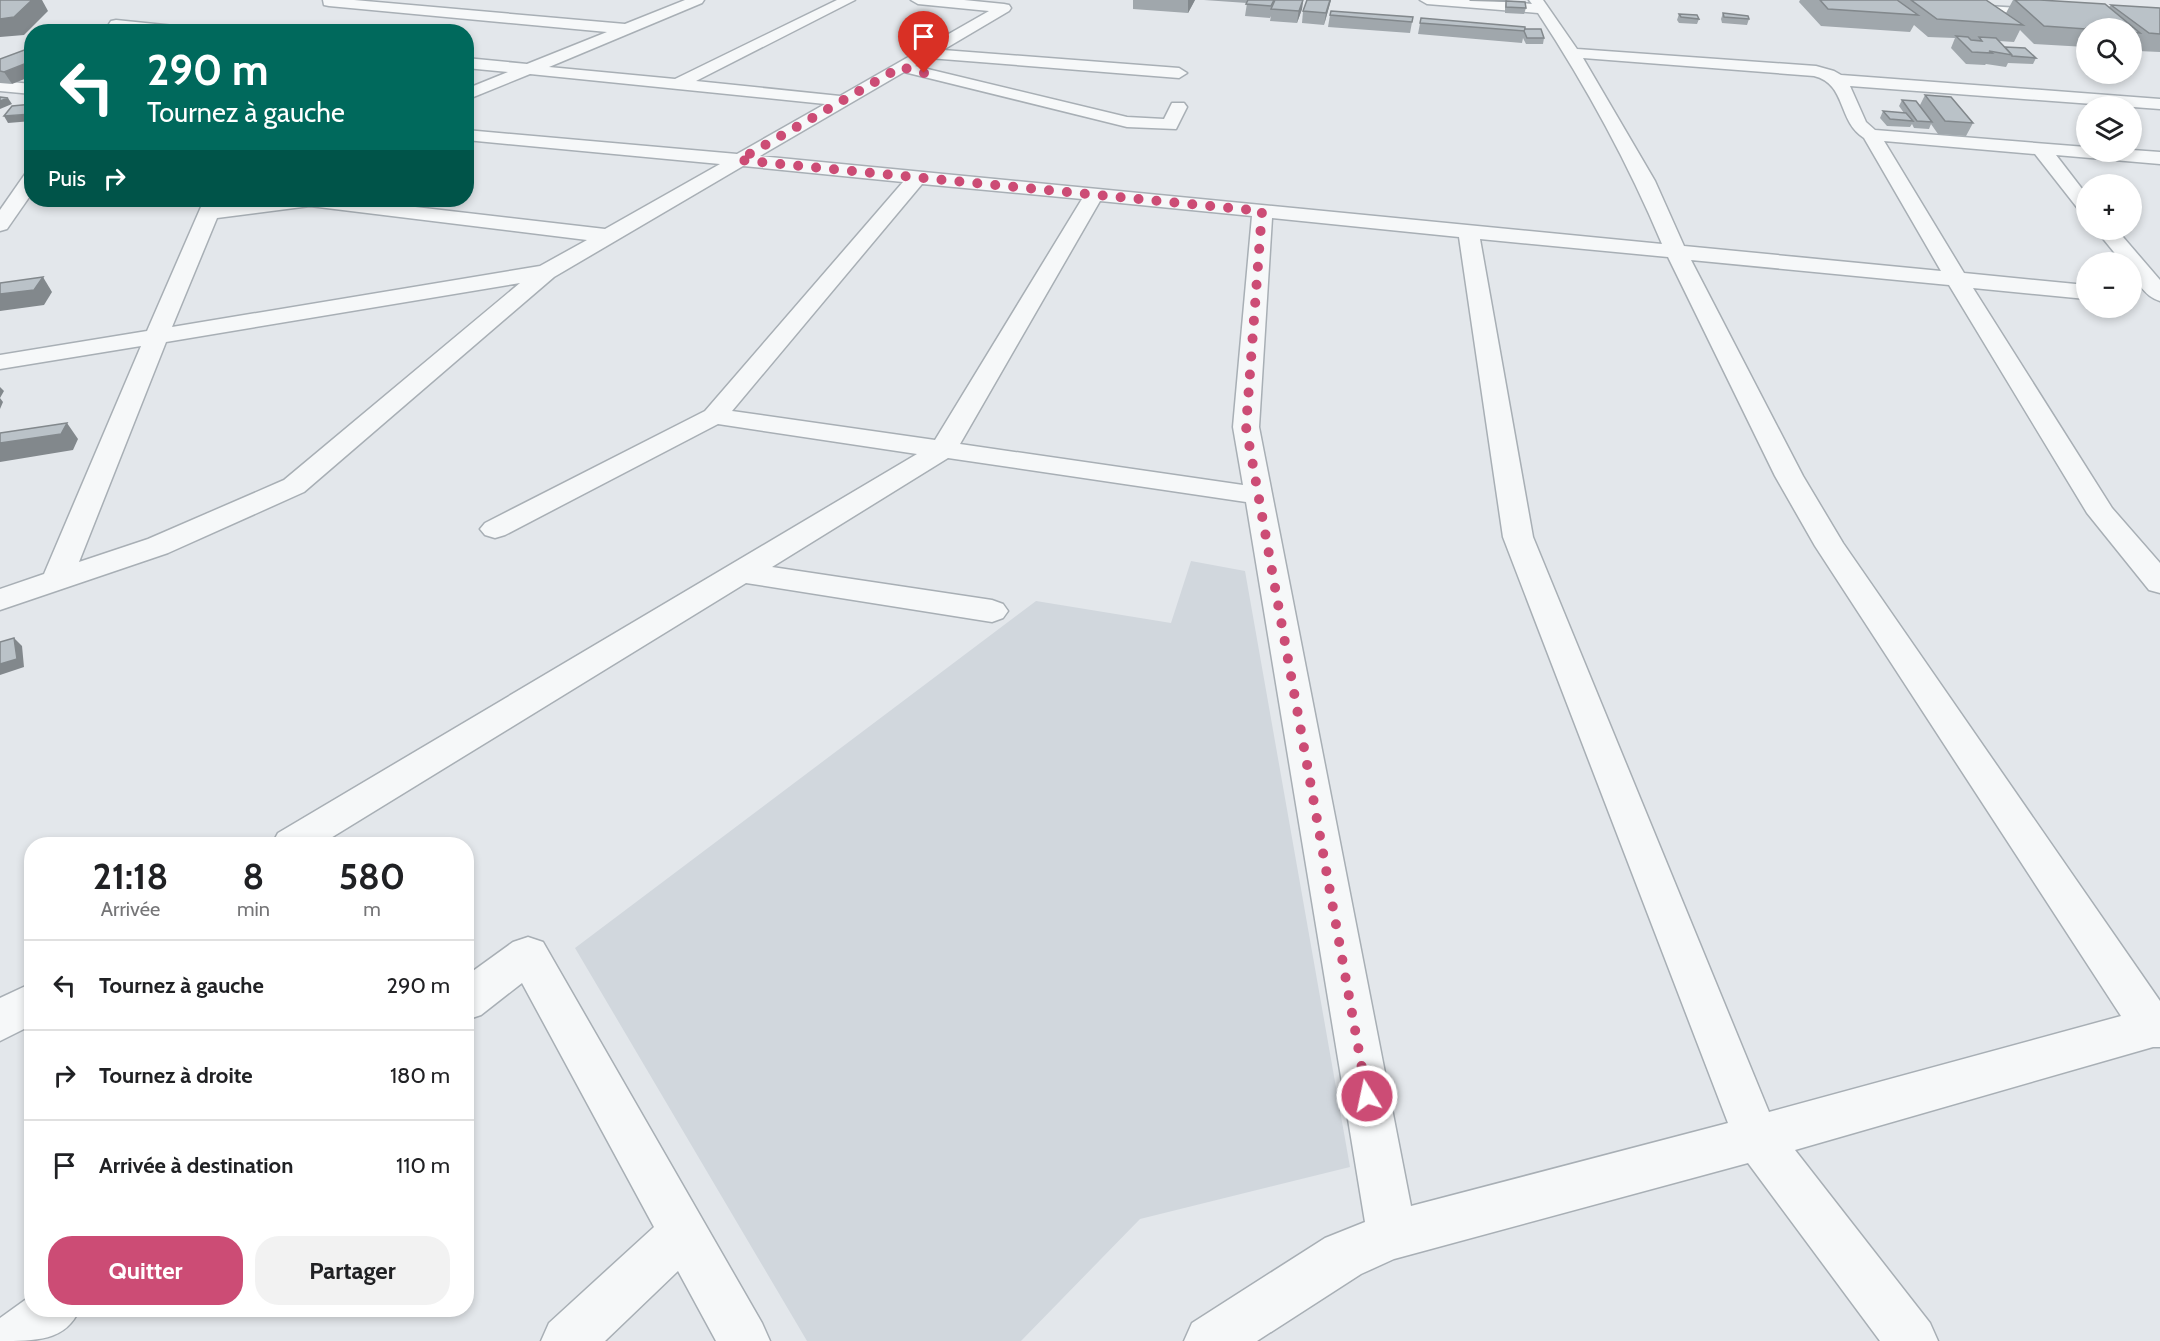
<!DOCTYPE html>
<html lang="fr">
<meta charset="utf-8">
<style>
:root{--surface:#fff;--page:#f2f2f2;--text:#202124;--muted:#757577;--line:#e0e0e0;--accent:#cc4c75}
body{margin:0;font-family:Cabin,sans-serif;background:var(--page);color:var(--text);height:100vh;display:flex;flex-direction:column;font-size:22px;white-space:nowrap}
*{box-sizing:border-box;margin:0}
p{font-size:20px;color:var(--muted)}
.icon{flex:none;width:33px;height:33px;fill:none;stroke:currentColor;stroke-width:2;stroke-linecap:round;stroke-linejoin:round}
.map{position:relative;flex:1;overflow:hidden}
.sheet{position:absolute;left:24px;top:837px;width:450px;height:480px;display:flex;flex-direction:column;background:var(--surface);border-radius:24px;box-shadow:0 3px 9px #0003}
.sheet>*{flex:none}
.banner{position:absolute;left:24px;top:24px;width:450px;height:183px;border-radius:24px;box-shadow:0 3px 9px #0003;background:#00695c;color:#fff;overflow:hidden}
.buttons{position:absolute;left:2076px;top:18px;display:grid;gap:12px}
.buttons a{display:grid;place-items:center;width:66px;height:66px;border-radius:50%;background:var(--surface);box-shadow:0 3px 9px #0003;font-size:30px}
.pin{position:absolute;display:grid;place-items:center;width:51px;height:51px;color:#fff;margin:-62px -26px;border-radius:50% 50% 50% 0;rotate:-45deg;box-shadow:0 0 6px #0007}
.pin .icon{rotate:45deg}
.me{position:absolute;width:66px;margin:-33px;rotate:350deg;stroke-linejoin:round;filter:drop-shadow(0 0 4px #0008)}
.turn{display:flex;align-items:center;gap:21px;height:126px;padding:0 24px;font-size:27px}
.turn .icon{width:78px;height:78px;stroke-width:2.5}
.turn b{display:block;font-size:42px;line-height:51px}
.then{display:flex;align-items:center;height:57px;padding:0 24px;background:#0003;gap:12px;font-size:22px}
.eta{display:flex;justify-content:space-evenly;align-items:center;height:102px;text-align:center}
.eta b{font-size:36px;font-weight:700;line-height:42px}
.cta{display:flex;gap:12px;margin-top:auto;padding:12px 24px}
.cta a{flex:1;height:69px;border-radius:24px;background:var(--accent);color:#fff;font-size:24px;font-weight:700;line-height:69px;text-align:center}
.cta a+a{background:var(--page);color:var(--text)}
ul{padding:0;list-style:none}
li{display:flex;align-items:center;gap:18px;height:90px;padding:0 24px;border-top:2px solid var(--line)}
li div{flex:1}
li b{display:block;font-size:22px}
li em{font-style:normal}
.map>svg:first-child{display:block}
.built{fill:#d1d7dd}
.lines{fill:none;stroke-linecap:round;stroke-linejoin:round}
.lane-casing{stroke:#a8afb5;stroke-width:3}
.street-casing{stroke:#a8afb5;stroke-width:3}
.lane{fill:#f6f8f9;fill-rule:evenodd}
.street{fill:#f6f8f9;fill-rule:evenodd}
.wall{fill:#a0a7ac}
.shaded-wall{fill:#82888c}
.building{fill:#bac2c8;stroke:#82888c;stroke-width:1.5}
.route{stroke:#cc4c75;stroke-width:10;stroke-dasharray:0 18}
</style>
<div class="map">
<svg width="2160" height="1341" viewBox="0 0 2160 1341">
<rect width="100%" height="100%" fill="#e3e7eb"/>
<!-- built -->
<path class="built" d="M1191,561l54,10 105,596 -210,52 -119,122h-214l-232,-393 461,-347 135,22z"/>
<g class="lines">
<!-- lane casing -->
<g class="lane-casing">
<path id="lane" d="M1972,5l64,4 5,3 -5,3 -67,-5 -2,-2z"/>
</g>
<!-- street casing -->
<g class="street-casing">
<g id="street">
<path d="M323,0h31l271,24 60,-24h19l-2,3 -153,64 126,12 162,-79h18l-159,81 144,15 149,-85 -71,-7 -7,-4h53l40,4 5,1 2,3 -2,3 -66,39 236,18 8,5 -8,5 -250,-20 -14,8 212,51 37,2 8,-16h12l3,4 -11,22 -49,-2 -223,-55 -144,84 902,88c-34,-81 -76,-158 -124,-231l-111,-9 -7,-4h62l50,4 -3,-4h14l34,49 239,17 18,5 7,4 319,24v10l-310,-23 16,36 9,8 211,17v5l46,-2 28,2v12l-104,-9 30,39v18l-7,-2 -44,-56 -151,-13 80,132 122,12v14l-113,-11 139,220 48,55v30l-11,-3 -62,-77 -138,-228 -258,-25 112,216 40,67 317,458v46h-7l-358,103 135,173 8,18h-58l-132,-178 -354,96 -33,15 -104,67h-73l8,-18 133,-85 40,-16 -119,-720 -298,-44 -176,109 220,33 11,4 5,7 -5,7 -11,4 -246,-39 -425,261h-49l6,-11 639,-379 -199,-30 -213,111 -10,3 -10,-3 -5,-6 5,-6 220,-112 198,-229 -160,-16 -189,111 -250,215 -136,61 -168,57v-21l44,-15 97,-228 -141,23v-14l147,-24 57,-131h20l-2,5 45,-5h88l250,29 115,-65 -254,-24v-10l271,24 88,-50 -295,-30 -64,26v-11l42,-17 -42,-4v-10l61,6 80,-32 -278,-26 -5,-1zM1583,58l231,18c33,8 23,45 50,62l77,133 -257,-25 -29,-65zM922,184l160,15 -147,241 -203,-29zM1100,201l152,15 -19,211 10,58 -283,-41zM310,206l277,34 -47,26 -368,61 45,-109zM1272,218l187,19 44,300 225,586 -317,83 -152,-779zM1480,239l188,18 107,219 40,70 306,470 -352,96 -236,-575zM520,283l-236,197 -136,59 -69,23 87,-220z"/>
<path d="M116,20l68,7 7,5h-49l-31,-5 -2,-3 2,-3z"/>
<path d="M0,81l32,3v10l-32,-3z"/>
<path d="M32,172v21l-25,36 -7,2v-21l25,-36z"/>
<path d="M2096,230h21l43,50v21c-15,-4 -28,-23 -28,-39h-10z"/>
<path d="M528,937l15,5 219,381 8,18h-54l-38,-70 -73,70h-64l8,-18 105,-96 -132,-244 -41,32 -15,5v-44l47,-34z"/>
<path d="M32,983v42l-32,16v-43z"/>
<path d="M32,1295v15h47c-13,31 -44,31 -79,31v-23z"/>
</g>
</g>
<!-- lane -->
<use href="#lane" class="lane"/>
<!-- street -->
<use href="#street" class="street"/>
</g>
<!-- wall -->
<g class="wall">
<path d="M1133,0h62l-7,13 -55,-4z"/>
<path d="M1204,0h99l-1,9 -5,14 -27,-2 1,-5 -1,2 -25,-2 2,-13z"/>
<path d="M1307,0h24l-7,25 -22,-2 1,-12z"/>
<path d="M1469,0h38v1l19,7 -2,6 -19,-1v-6l1,-5 -36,-1z"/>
<path d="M1800,0h186l20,13 7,-13h27l69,7 2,-2 49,3v44l-22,-1 -6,-5v2v-20h-46v19l-52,-3 -14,-14 -6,12 -15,-1 6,6 31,11 -3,6 -25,-1 -2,4 -20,-3 -1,1 -19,-1 -15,-16 4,-10 -27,-1 -14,-12 -4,7 -89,-6 -22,-24z"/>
<path d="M1723,13l26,6 -2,6 -25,-2 -1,-4z"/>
<path d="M1679,14l20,5 -2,5 -18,-1 -2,-3z"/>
<path d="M1330,15l83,2 -3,16 -82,-6z"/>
<path d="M1421,18l104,11 19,9 -1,6h-17l-3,-6 -1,5 -104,-9z"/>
<path d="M0,59l12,25 -12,-1z"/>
<path d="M1925,95l48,28 -7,13 -28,-2 -7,-10 -2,5 -15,-1 -2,-4 -2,3 -23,-1 -7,-8 3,-7 21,2 -5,-7 3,-6 18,5z"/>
</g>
<!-- shaded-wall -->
<g class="shaded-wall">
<path d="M32,0h10l6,11 -24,24 -24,2v-18z"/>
<path d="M1188,0h7l-7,13z"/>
<path d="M1300,0h3l-1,9 -5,14z"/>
<path d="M1330,0h1l-7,25 2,-12z"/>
<path d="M87,27l3,5h-9z"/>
<path d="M32,61v15l-20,8 -8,-12z"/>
<path d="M8,98l4,6 -12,5v-8z"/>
<path d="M32,114v7l-24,2 -4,-7z"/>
<path d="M43,277l9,15 -8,13 -44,6v-17z"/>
<path d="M0,387l4,4 -4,7 3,4 -3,7z"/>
<path d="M67,423l11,16 -5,11 -73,12v-19z"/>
<path d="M14,638l8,8 2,21 -24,8v-11z"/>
</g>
<!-- building -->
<g class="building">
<path d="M0,0h32l-18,17 -14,2z"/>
<path d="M1248,0h26l-3,6 -25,-2z"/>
<path d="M1275,0h28l-4,11 -28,-2z"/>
<path d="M1307,0h23l-4,13 -23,-2z"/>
<path d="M1820,0h77l21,15 -90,-6z"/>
<path d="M1911,0h75l37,25 -86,-6z"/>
<path d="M2015,0h25l65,4 35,29 -8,-1v-4h-46v1l-42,-3z"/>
<path d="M1506,1l19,1 1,6 -20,-1z"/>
<path d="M2111,5l49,3v26l-11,-1z"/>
<path d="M1331,11l82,6 -1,5 -82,-7z"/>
<path d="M1723,13l25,3 1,3 -25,-2z"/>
<path d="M1679,14l18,1 2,4 -18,-2z"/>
<path d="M1421,18l104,9v4l-105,-8z"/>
<path d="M87,27l-6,5h-37l4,-4z"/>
<path d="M1525,29h16l3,9h-17l-3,-7z"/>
<path d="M1956,36l12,1 3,3 11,1 -3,-4 17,1 16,17 -23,-4 3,2 -20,-1z"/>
<path d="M2005,47l20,1 11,10 -24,-2v-1z"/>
<path d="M27,49l5,1v11l-28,11 -4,-1v-12z"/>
<path d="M1925,95l26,2 22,26 -28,-2z"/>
<path d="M0,97l8,1 -8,3z"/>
<path d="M1902,100l14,1 16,21 -15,-1z"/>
<path d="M32,104v10l-28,2 8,-10z"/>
<path d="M1883,111l23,2 7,8 -23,-2z"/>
<path d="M43,277l-9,13 -34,4v-11z"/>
<path d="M67,423l-6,11 -61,9v-10z"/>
<path d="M14,638l3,21 -17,5v-22z"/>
</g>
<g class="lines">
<!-- route -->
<path class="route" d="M924,73l-23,-6 -162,93 523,51 -16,216 121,669"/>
</g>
</svg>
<div class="buttons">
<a><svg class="icon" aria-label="search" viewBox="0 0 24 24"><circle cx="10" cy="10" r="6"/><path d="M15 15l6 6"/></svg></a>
<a><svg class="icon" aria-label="layers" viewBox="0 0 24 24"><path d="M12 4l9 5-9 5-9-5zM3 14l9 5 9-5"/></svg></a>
<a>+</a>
<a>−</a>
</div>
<div class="pin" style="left:924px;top:73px;background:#d93025"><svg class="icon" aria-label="arrive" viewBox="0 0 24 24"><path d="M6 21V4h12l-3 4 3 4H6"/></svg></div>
<svg class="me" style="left:1367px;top:1096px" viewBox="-20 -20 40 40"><circle r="17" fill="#cc4c75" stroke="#fff" stroke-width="3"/><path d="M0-11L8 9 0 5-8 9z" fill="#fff"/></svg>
<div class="banner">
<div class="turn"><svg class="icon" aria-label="left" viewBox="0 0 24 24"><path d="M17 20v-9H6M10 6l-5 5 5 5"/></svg><div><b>290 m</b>Tournez à gauche</div></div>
<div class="then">Puis<svg class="icon" aria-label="right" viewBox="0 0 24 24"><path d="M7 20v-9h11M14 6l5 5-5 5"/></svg></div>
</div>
<section class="sheet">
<div class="eta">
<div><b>21:18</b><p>Arrivée</p></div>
<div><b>8</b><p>min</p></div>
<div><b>580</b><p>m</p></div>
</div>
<ul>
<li><svg class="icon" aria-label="left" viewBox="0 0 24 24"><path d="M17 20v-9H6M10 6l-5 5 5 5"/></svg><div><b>Tournez à gauche</b></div><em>290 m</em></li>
<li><svg class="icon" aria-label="right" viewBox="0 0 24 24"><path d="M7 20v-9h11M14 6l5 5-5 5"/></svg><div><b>Tournez à droite</b></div><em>180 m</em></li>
<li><svg class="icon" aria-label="arrive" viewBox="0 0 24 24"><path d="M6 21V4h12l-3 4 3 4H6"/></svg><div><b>Arrivée à destination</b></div><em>110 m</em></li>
</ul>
<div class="cta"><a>Quitter</a><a>Partager</a></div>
</section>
</div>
